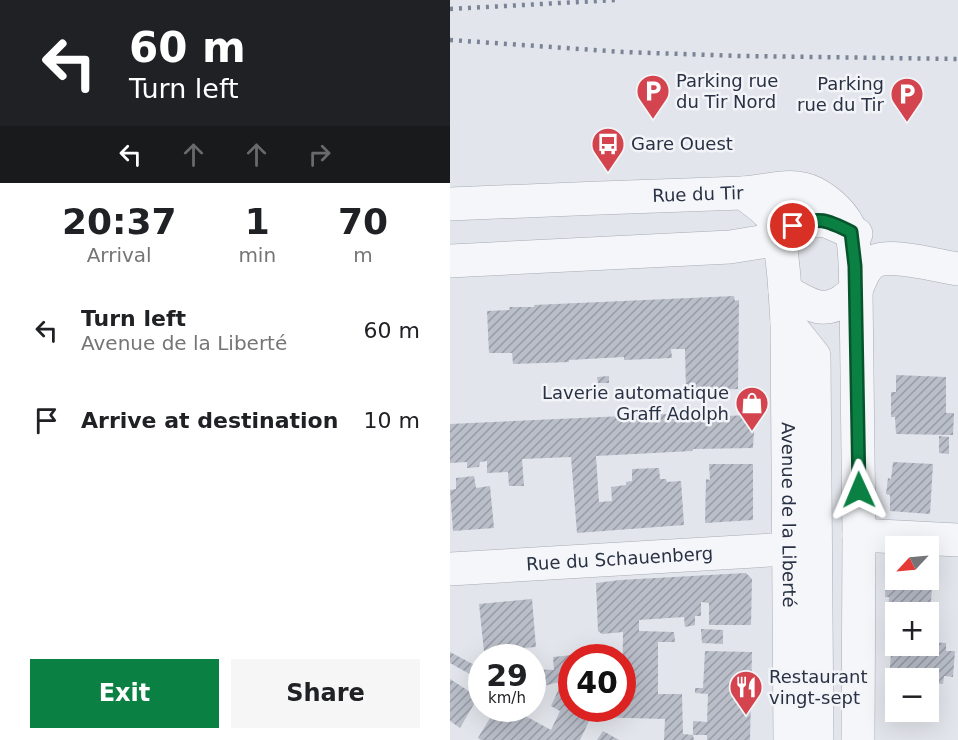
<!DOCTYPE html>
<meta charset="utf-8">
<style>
:root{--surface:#fff;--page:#f6f6f6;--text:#202124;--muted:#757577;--accent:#0b8043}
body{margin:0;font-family:"DejaVu Sans",sans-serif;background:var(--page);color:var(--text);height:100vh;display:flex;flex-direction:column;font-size:22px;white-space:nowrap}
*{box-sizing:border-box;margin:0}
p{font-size:20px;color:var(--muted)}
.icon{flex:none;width:33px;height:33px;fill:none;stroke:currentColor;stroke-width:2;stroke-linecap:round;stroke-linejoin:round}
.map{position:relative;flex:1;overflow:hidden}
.drawer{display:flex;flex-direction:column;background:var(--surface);width:450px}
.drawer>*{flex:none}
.top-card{background:#202124;color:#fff;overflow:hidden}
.needle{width:39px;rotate:244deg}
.tools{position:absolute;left:435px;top:536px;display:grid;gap:12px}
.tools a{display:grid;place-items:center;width:54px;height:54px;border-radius:0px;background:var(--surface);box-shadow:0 6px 24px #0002;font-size:30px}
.speed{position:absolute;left:18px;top:644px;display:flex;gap:12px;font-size:30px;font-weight:700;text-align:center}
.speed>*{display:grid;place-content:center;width:78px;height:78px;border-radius:50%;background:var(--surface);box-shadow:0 6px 24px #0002;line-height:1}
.speed small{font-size:15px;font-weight:400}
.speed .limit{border:9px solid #d22;background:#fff;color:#111}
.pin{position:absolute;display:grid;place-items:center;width:51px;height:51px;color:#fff;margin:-26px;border:3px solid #fff;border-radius:50%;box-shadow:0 2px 6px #0007}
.me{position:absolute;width:66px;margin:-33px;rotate:359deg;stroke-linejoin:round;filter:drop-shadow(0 0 4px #0008)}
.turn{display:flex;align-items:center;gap:21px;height:126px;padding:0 30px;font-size:27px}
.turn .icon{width:78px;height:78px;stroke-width:2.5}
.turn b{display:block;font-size:42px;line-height:51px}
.lanes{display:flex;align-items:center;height:57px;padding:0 30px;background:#0003;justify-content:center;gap:30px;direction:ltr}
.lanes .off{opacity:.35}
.eta{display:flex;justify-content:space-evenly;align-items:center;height:102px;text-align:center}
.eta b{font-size:36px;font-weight:800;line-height:42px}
.primary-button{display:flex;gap:12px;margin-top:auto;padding:12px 30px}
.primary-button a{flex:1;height:69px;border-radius:0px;background:var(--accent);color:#fff;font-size:24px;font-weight:800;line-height:69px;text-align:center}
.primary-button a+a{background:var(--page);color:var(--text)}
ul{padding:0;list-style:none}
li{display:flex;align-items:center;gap:18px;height:90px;padding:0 30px}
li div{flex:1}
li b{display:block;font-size:22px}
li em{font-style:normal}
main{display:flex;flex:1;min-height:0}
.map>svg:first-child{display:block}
.building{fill:url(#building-hatch)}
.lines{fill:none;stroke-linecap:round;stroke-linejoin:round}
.minor-casing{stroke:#a7abb6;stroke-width:34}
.minor{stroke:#f5f6f9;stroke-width:33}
.rail{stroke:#7b8396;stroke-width:4.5;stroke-dasharray:3 6;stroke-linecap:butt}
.route-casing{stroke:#07532c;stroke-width:15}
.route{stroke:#0b8043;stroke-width:10}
.labels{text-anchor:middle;stroke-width:5;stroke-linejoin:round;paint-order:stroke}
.poi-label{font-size:18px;fill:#293144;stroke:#f2f4f8;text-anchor:start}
.street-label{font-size:18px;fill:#293144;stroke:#f2f4f8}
</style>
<main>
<section class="drawer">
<div class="top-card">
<div class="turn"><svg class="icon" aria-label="left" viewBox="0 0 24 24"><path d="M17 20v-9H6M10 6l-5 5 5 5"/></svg><div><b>60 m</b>Turn left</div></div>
<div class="lanes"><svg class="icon" aria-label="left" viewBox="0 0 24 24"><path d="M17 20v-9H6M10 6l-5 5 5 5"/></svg><svg class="icon off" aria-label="ahead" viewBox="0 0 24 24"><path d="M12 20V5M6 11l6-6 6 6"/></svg><svg class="icon off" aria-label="ahead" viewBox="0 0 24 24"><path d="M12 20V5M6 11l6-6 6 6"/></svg><svg class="icon off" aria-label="right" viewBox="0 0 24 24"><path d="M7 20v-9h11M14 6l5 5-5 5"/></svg></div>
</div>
<div class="eta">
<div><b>20:37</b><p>Arrival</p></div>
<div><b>1</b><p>min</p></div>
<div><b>70</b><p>m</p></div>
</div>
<ul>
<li><svg class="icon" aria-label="left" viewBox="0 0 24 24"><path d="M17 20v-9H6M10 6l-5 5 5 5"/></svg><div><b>Turn left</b><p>Avenue de la Liberté</p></div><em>60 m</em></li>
<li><svg class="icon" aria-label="arrive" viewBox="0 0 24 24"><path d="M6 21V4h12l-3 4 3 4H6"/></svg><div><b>Arrive at destination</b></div><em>10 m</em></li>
</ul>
<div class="primary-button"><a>Exit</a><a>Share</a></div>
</section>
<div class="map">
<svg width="508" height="740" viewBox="0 0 508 740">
<defs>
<pattern id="building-hatch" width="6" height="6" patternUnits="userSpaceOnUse" patternTransform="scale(1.5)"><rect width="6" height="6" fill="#b9bec9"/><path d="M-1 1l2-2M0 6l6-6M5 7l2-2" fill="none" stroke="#969ba5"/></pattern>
</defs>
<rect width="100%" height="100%" fill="#e2e5eb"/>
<!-- building -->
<g class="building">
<path d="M284,296l1,5 4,-1 -1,89 -52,2 -1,-42h-14l1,9 -48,2v-3l-55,3v2l-56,2 -1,-11h-23l-2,-42 23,-1 -1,-3h25v-2z"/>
<path d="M446,375l50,2v36h8l-1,22 -57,-1 -1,-17h-4v-25h5z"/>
<path d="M159,376v7h-11l-1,-6z"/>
<path d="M241,413v4l64,-2 -2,33 -60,1 -1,2 -96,5 3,46 13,-1 -1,-14 15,-2v-3l6,-1v-12l27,-1 1,11h6l1,3 14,-1 3,44 -107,8 -6,-76 -49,2 2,27h-15l-1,-14 -21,1v-12l-7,1 -1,5 -12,1v-6l-17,1v-39z"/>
<path d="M489,436l10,1v17l-10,-1z"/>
<path d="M443,462l40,2 -3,50 -40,-3v-16l-4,-1 2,-16 3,1z"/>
<path d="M259,464h44v56l-48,3 1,-44 4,1z"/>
<path d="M24,476l2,12 14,-2 4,42 -41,3 -3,-41 6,-1v-11z"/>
<path d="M441,564h5v15h32v-13h6l-4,46h-34v3l-8,-1 1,-17h-4l1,-17h4z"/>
<path d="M296,573l6,6 -1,46h-42v-22l-8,-1v14h-6v9l-10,2 -1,-10 -45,3v11l35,1 1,10h-17v52h24l1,40 10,1v-14l14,1 1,-28 -13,-1v-5h8l2,-37 47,1 -2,88h-43v-5h-14l1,5h-30l1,-21 -74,-2 -11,23h-99l-3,-2 18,-30h26l-2,5 31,17 9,-19 -9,-5 11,-24 -7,1 -23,6v-20l22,1 -1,-13 19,-2v53h50l1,-76 -21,2 -4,-3 -2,-48 24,-3z"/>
<path d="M82,599l4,48 -52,4 -5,-47z"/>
<path d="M251,629l22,1v14l-21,-1z"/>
<path d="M442,639l4,1v5h32v-3l18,1v8h9l-2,26 -9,-1 -1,8 -15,-1v-5h-32v3h-7z"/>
<path d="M0,652l32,17v12l-32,-18z"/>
<path d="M0,679l28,18 -18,31 -10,-7z"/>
<path d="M82,689l11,5 -6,11 -5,-2z"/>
<path d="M153,731l16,9h-22z"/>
</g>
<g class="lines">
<!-- minor casing -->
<g class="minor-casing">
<g id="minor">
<path id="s1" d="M294,193c8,7 18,13 25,21 15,18 16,83 18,108l3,418"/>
<path id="s2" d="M0,204c97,-4 195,-8 292,-11 24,-1 50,-12 72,0 15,8 31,22 37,39 5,15 4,43 5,59l3,244 -1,205"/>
<path d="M330,239l13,-13 10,-4 12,-1 9,-1 32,14"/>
<path d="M0,261l280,-14 50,-8"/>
<path d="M335,291c20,11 37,25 59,9 5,-4 11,-7 13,-12 4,-10 8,-22 18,-27 18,-8 63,5 83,8"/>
<path d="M337,322l27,34 3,384"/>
<path d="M409,535l99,5"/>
<path id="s3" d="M0,569l338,-20"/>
</g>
</g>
<!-- minor -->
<use href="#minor" class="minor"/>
<!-- rail -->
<g class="rail">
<path d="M0,9l165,-9"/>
<path d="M0,40l173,12 118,4 217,3"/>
</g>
</g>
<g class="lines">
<!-- route casing -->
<g class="route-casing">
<path id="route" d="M343,226c26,-10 34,-6 58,6l4,34 4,224"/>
</g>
<!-- route -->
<use href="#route" class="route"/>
</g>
<!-- icons -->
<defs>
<g id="parking-pin" transform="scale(1.725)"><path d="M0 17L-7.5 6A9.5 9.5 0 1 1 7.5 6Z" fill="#d4444f" stroke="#f2f4f8"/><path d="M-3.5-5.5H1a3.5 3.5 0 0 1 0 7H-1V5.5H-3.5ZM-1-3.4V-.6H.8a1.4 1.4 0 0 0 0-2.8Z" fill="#fff"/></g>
<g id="bus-pin" transform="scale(1.725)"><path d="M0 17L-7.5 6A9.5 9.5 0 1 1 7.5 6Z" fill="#d4444f" stroke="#f2f4f8"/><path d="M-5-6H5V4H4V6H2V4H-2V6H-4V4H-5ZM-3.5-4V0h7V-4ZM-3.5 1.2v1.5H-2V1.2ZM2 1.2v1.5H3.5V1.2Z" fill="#fff"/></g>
<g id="shop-pin" transform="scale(1.725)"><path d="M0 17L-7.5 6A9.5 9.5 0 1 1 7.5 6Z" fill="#d4444f" stroke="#f2f4f8"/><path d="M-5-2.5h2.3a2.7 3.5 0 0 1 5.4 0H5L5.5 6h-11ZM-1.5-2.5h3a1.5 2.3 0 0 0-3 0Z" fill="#fff"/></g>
<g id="restaurant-pin" transform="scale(1.725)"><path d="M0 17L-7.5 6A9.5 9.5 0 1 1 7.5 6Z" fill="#d4444f" stroke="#f2f4f8"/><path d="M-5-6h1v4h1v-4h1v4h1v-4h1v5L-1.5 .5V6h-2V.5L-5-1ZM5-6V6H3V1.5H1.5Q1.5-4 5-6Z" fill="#fff"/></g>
</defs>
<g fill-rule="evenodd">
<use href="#parking-pin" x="203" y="91"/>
<use href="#parking-pin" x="457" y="94"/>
<use href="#bus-pin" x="158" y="144"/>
<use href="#shop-pin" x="302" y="403"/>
<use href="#restaurant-pin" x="296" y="687"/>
</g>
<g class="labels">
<!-- poi labels -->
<g class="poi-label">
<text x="226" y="87">Parking rue<tspan x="226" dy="21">du Tir Nord</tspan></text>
<text x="434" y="90" text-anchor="end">Parking<tspan x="434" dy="21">rue du Tir</tspan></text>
<text x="181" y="150">Gare Ouest</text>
<text x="279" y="399" text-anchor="end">Laverie automatique<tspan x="279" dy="21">Graff Adolph</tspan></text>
<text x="319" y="683">Restaurant<tspan x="319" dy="21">vingt-sept</tspan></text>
</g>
<!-- street labels -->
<g class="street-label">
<text dy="6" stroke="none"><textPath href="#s2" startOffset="248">Rue du Tir</textPath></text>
<text dy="6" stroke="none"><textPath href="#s1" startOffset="336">Avenue de la Liberté</textPath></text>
<text dy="6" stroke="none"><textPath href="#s3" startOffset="170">Rue du Schauenberg</textPath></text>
</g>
</g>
</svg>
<div class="tools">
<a><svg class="needle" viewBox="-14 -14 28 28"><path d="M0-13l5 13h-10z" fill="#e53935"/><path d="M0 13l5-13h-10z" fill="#757577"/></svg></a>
<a>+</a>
<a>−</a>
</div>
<div class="speed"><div>29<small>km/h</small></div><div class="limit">40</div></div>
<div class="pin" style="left:343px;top:226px;background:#d93025"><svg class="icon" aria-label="arrive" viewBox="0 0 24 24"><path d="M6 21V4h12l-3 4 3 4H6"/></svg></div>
<svg class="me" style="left:409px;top:490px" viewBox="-20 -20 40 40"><path d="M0-17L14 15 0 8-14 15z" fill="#0b8043" stroke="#fff" stroke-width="4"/></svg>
</div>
</main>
